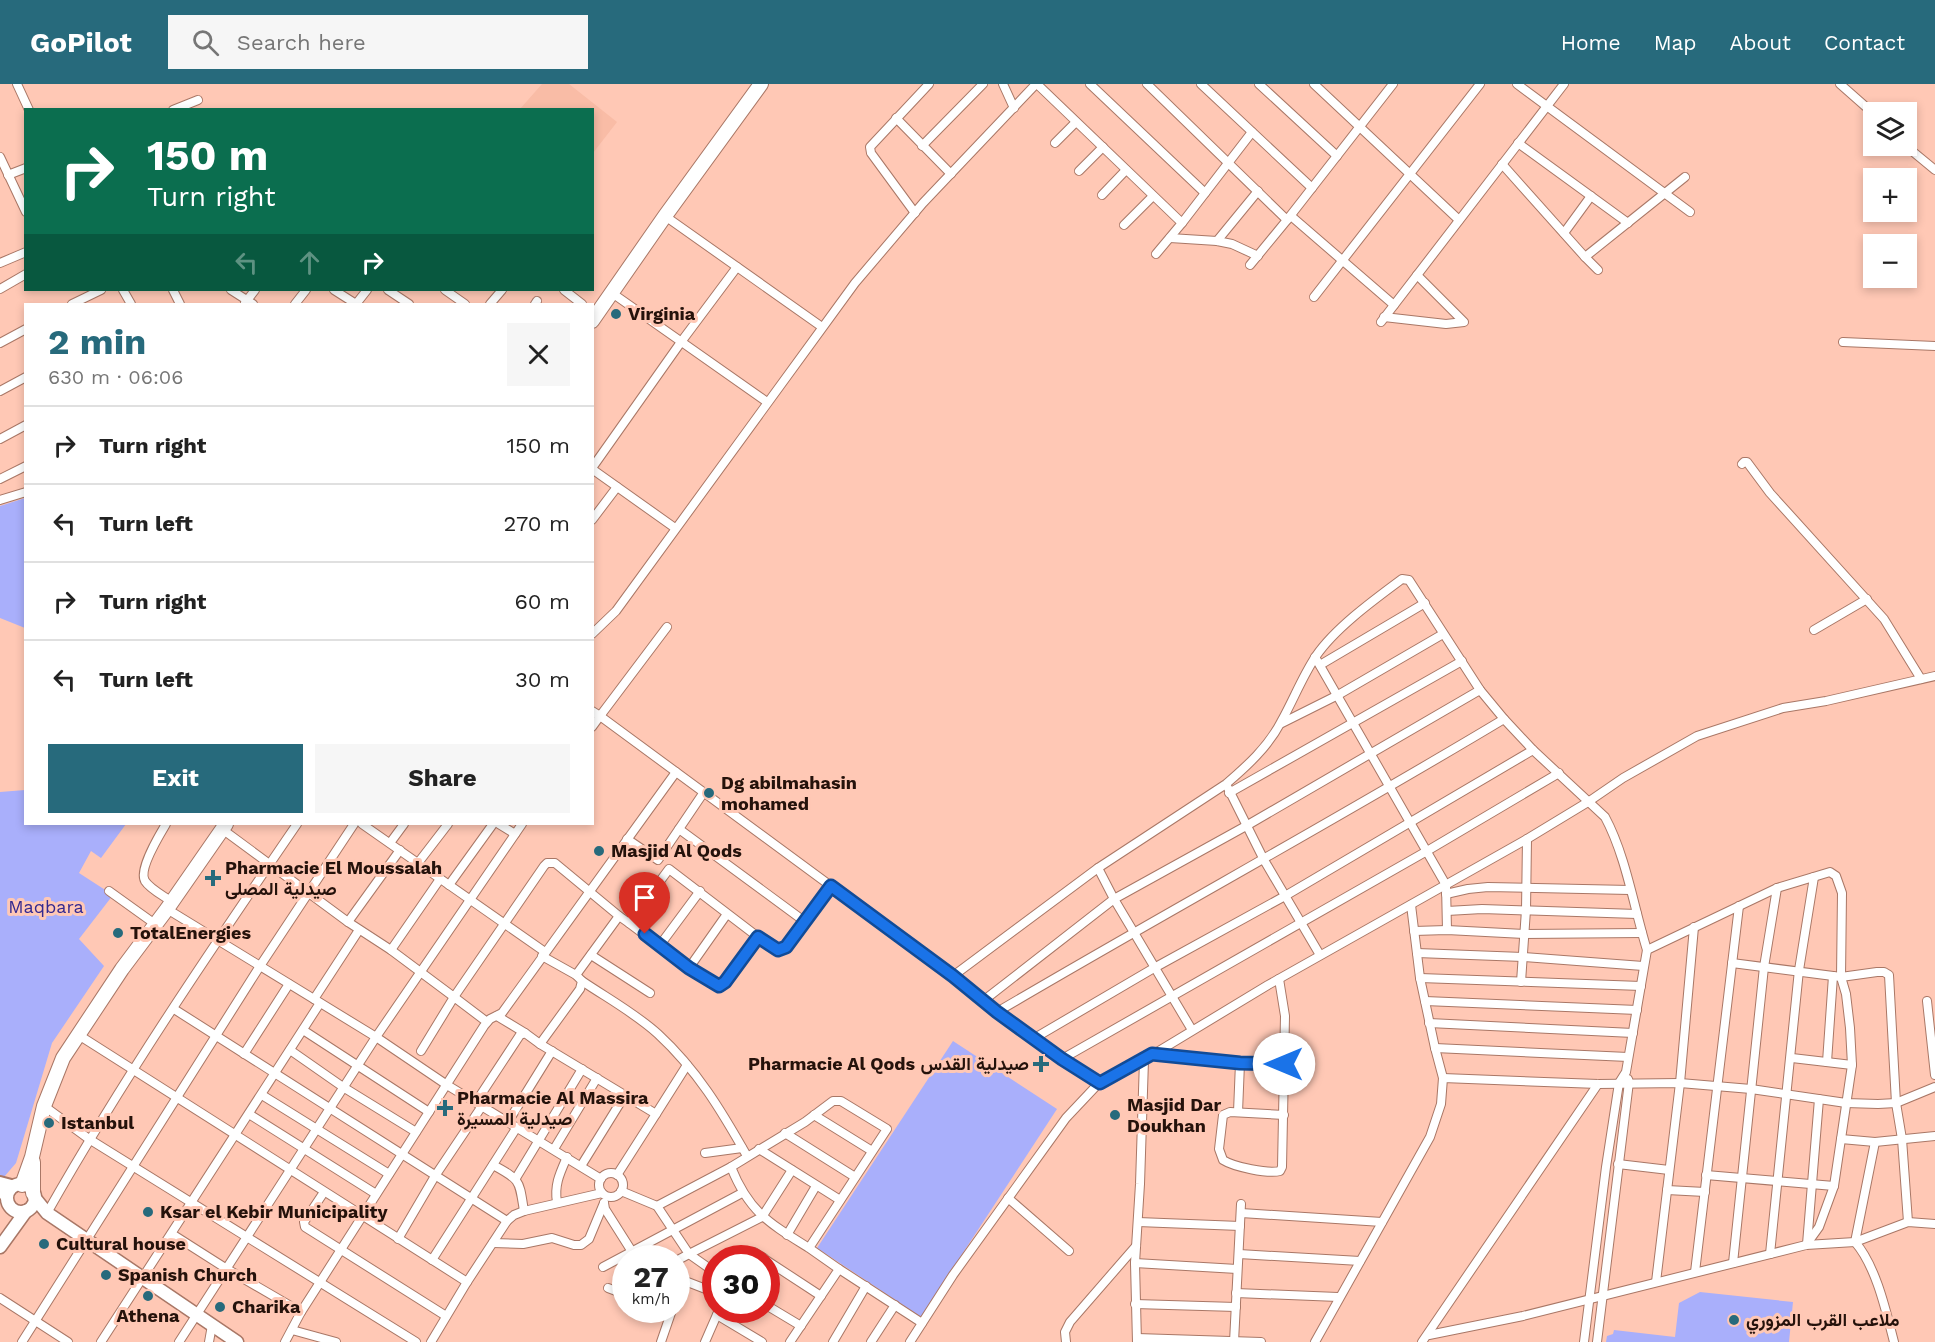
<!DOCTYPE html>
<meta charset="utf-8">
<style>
:root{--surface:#fff;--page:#f6f6f6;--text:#222;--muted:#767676;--line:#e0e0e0;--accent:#276a7c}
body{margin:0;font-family:"Work Sans",Vazirmatn,sans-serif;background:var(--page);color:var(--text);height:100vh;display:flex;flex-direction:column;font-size:22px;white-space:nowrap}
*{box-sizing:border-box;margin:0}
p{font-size:20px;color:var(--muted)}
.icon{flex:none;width:33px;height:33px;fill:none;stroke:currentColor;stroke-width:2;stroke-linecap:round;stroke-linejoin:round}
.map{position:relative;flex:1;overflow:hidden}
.panel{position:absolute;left:24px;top:219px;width:570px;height:522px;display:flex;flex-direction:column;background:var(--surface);border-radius:0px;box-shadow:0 3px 9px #0003}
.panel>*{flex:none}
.guide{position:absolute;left:24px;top:24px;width:570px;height:183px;border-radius:0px;box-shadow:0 3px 9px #0003;background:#0b6e4f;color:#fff;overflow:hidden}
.controls{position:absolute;left:1863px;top:18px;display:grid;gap:12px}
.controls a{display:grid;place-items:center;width:54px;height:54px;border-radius:0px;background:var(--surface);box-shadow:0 3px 9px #0003;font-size:30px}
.speed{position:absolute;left:612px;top:1161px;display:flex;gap:12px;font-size:30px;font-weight:700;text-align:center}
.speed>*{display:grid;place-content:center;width:78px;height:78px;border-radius:50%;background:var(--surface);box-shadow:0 3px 9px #0003;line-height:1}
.speed small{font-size:15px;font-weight:400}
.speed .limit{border:9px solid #d22;background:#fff;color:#111}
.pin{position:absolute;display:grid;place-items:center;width:51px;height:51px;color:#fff;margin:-62px -26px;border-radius:50% 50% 50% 0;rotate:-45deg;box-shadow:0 0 6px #0007}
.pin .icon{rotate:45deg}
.me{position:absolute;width:66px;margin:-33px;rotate:270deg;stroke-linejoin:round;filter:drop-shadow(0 0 4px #0008)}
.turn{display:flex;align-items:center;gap:21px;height:126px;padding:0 24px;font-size:27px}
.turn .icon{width:78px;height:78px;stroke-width:2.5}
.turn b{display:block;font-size:42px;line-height:51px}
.lanes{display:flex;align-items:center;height:57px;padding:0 24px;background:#0003;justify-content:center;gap:30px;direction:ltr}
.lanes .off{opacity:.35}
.round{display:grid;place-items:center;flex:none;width:63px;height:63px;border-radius:0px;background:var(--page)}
.summary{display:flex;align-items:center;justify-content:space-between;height:102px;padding:0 24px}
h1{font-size:36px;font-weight:700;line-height:45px;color:var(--accent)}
.action{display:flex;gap:12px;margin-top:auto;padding:12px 24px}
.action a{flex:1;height:69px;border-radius:0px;background:var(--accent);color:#fff;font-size:24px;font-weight:700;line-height:69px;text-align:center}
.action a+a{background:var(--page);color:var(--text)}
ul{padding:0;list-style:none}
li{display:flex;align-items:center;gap:18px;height:78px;padding:0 24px;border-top:2px solid var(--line)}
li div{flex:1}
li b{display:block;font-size:22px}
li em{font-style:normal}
header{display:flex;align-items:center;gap:36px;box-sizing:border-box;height:84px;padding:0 30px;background:var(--accent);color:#fff}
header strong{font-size:28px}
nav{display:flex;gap:33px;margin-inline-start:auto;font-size:21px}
.search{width:420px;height:54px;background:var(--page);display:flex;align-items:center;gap:15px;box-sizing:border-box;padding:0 21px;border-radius:0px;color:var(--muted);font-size:22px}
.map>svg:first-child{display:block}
.built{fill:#f9bca6}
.green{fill:#a9affb}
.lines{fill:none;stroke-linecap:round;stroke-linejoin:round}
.street-casing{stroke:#a97766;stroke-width:10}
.secondary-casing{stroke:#a97766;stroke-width:14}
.primary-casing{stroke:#a97766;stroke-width:15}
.highway-casing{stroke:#a97766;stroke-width:16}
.street{stroke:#fff;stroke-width:8}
.secondary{stroke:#fff;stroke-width:10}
.primary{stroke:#fff;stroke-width:12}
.highway{stroke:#fff;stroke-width:14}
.route-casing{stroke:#114b97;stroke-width:15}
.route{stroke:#1a73e8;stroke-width:10}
.poi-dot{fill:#276a7c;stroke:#ffc8b5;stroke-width:2}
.labels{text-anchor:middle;stroke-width:6;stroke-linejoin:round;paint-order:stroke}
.poi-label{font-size:18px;font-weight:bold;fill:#25120b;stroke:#ffc8b5;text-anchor:start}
.park-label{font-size:18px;fill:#342990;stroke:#ffc8b5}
</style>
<header>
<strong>GoPilot</strong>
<div class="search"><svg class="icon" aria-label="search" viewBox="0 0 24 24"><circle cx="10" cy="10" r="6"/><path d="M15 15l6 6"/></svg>Search here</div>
<nav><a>Home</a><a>Map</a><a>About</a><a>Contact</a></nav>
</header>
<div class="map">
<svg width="1935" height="1258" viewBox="0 0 1935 1258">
<rect width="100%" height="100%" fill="#ffc8b5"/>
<!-- built -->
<path class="built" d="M542,0h27l48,38 -24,31 -1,-43 -72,-1z"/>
<!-- green -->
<g class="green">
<path d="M25,414h1l-1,130 -25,-10v-112z"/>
<path d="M25,706l1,34h100l-25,34 -10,-7 -12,22 34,22 -34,44 25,27 -52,77 -36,120 -12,14 -4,-2v-383z"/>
<path d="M953,957l104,68 -136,208 -104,-69z"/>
<path d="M1700,1208l93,10 -4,40h-183l1,-6 6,-2 1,-4 61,7 4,-34z"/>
</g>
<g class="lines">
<!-- street casing -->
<g class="street-casing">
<g id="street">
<path d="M17,0l12,26"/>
<path d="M1003,0l11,24"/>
<path d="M1037,0l145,139 -26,31"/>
<path d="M1090,0l115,109"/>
<path d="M1147,0l140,136 106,-136"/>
<path d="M1201,0l111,104"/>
<path d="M1259,0l78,72"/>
<path d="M1314,0l145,136"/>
<path d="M1517,0l173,128"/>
<path d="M1840,0l34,30"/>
<path d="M173,26l25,-10"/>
<path d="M896,34l55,56"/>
<path d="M1055,59l21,-21"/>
<path d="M1518,59l110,80"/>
<path d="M922,62l61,-62"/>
<path d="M1906,62l29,24"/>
<path d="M0,73l26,55"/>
<path d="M1502,80l83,93"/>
<path d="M1079,87l24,-24"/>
<path d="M8,91l18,-7"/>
<path d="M1102,111l24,-25"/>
<path d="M915,129l-44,-60 -1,-6 59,-63"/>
<path d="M665,132l157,111"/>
<path d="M1291,132l103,89"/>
<path d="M1182,139l70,-91"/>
<path d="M1124,141l29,-29"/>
<path d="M1564,149l27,-37"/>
<path d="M1170,154l47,3 15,3 26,12"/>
<path d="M1217,157l41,-50"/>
<path d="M0,179l26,-11"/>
<path d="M1250,181l37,-45"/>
<path d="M1598,186l-13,-13 100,-80"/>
<path d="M0,205l26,-15"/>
<path d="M123,206l8,14"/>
<path d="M173,206l7,14"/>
<path d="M231,206l22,14"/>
<path d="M334,206l22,14 11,-14"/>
<path d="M388,206l21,14"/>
<path d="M445,206l20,14"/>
<path d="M564,206l18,14"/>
<path d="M612,209l155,109"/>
<path d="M1314,213l166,-213"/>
<path d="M245,219l10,-13"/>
<path d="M72,220l29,-14"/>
<path d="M295,220l11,-14"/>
<path d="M490,220l12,-14"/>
<path d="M535,220l2,-3"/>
<path d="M1384,233l62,7 18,-2 -47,-47"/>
<path d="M1381,238l183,-238"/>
<path d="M1843,258l92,4"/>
<path d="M0,259l26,-14"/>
<path d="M0,307l26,-14"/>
<path d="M0,355l26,-14"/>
<path d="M1742,380l2,-2h3l23,31 114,126 37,60"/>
<path d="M592,384l89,-126 56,-75"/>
<path d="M592,385l83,59"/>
<path d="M0,395l26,-13"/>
<path d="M0,416l26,-8"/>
<path d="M592,436l25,-33"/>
<path d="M1814,546l53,-31"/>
<path d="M592,550l24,-23 239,-328 68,-80 113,-119"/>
<path d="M1315,573l131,228 1,45"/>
<path d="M1320,581l105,-62"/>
<path d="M592,627l8,5 67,-89"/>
<path d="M1282,639l56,-28 105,-61"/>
<path d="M592,643l8,-11 353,260c47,39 95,74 146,107"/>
<path d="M1228,704l36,72 56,95"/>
<path d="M1229,709l233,-132"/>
<path d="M166,740c-6,10 -28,46 -21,57 5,8 19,15 27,21"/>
<path d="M362,740l183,128"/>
<path d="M499,740l16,10"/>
<path d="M222,745l126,93 43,28 63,47 90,-131 3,-3h8l64,53 -43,59"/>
<path d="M679,745l125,92 27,-35"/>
<path d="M627,755l31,21 46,-68"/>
<path d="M390,759l14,-19"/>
<path d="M418,779l30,-39"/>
<path d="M1098,784l16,31 78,131"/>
<path d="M449,801l44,-61"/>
<path d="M109,807l46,33"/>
<path d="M1446,810l22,-5 20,-2 142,3"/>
<path d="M1411,821l9,73 15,70 8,30"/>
<path d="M167,825l209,128 71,48 154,94"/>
<path d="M1447,827l35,-2 155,5"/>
<path d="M619,832l10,7 40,-54 89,68 -33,45 -6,3 -30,-17 38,-54"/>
<path d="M348,838l52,-72"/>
<path d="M629,839l60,45"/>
<path d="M1414,847l33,-1 77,4 118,-1"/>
<path d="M758,853l17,12h7l22,-28"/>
<path d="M660,861l40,-54"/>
<path d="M391,866l49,-71"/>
<path d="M1417,869l106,4 120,9"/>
<path d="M591,871l59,38"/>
<path d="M542,872l34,19 6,6 -2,8 -40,55 116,70 -39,61"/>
<path d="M1732,879l109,14 36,-5h7l5,3 7,128 6,36 6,83"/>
<path d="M953,892l145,-108 128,-84c21,-18 42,-37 55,-62 12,-21 21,-45 35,-66 19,-28 59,-57 86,-77l7,1 71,110 24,29"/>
<path d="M1420,894l221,8"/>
<path d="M1279,895l6,37 -3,151 -2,4c-12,3 -46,-4 -57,-11l-4,-11 4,-34 7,-3 54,3"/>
<path d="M582,897c25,17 53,32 76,53 39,36 63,76 89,122"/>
<path d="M1521,898l5,-72 1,-71"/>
<path d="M314,915l45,-69"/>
<path d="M983,917l131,-102 132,-73 234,-136"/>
<path d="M1425,917l212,9"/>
<path d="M1927,917l8,74"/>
<path d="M174,925l333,212"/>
<path d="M997,928c168,-99 339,-192 507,-293l29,31 72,67c21,39 29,91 42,133"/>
<path d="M497,932l28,17"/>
<path d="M1429,939l204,10"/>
<path d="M303,946l126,82"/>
<path d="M77,950l390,248"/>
<path d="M1033,955l121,-71 131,-72 248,-146"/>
<path d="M1435,964l193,9"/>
<path d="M290,966l53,37 73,45"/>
<path d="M421,967l33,-54 33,25"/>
<path d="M244,970l45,-70"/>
<path d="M1152,970l88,9 44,1"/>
<path d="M1792,974l60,7"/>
<path d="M1062,975l365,-208 132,-78"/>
<path d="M1144,976l124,-75 259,-146 61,-37 35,-24 74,-42 86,-28 43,-7 109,-25"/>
<path d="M1827,978l6,-86"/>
<path d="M262,1011l127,79"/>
<path d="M476,1018l44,-67 5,-2 15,11"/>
<path d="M44,1022l45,33 327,203"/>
<path d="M1238,1028l2,-49"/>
<path d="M249,1030l127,80"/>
<path d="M656,1030l31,-49"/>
<path d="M814,1031l58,36"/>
<path d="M508,1038l44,-71"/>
<path d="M785,1049l70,44"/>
<path d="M1841,1055l34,3 60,-6"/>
<path d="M1875,1058l-20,100c21,24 31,69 39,100"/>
<path d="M554,1065l43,-71"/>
<path d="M759,1065l81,51"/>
<path d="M705,1069l37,-5"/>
<path d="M1618,1080l51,6"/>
<path d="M493,1081c28,15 26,15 31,46"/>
<path d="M581,1082l44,-71"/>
<circle cx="611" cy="1101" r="12"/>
<path d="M1706,1091l128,11"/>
<path d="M516,1094l66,-109"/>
<path d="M1667,1106l38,2"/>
<path d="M621,1107l36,15 32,48 -13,7"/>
<path d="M324,1108l-20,30 1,5 141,89"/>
<path d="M1008,1114l61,53"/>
<path d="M557,1118c-3,-17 3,-29 10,-45"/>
<path d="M604,1119l1,6 31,49"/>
<path d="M657,1122l74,-39"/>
<path d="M47,1129c76,-134 163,-262 250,-389"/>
<path d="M1241,1129l141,9"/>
<path d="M1138,1138l102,4"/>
<path d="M172,1150l55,35 74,43"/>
<path d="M787,1151l29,-49"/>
<path d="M398,1155l37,-63 47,-70"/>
<path d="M493,1159l30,1 29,-6 22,7h7l8,-6 15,-36"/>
<path d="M1807,1160l12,-145"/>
<path d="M1239,1170l121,7"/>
<path d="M1770,1170l29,-284 15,-93"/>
<path d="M745,1174l3,-3 6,-3 10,6"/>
<path d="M432,1176l85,-133"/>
<path d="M766,1176l55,36"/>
<path d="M1135,1179l102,6"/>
<path d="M1733,1179l31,-296 13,-79"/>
<path d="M603,1183l139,-74"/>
<path d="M839,1185l83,54"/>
<path d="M1695,1188l44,-366"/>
<path d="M716,1189l-27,-19 73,-37 30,-47"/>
<path d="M1656,1198l24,-199 14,-156"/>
<path d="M608,1204l8,3 10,-2"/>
<path d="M676,1208l3,-8 6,-3 31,12"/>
<path d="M1236,1209l102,4"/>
<path d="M0,1214l68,44"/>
<path d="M1135,1220l101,3"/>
<path d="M766,1221l35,21"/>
<path d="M717,1231l45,27"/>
<path d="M292,1246l44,12"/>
<path d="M1429,1251l94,-19 283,-71 49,-3 53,-20 27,2"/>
<path d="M1137,1254l124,4"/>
<path d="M22,1258l238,-376 94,-142"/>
<path d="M101,1258l219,-339"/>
<path d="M179,1258l197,-305 146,-213"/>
<path d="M209,1258l3,-17"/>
<path d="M285,1258l16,-30 183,-286 6,-7 12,-6 174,-241"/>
<path d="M431,1258l36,-60 40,-61 7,-6 10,-4 78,-18"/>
<path d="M661,1258l11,-32"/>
<path d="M705,1258l14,-32"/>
<path d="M790,1258l49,-73 -30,-21 78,-119 -46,-28h-8l-28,21 -74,45c18,45 38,56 78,81"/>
<path d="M833,1258l33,-56"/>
<path d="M871,1258l24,-37"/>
<path d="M910,1258l43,-67 113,-157 33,-35 45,-23 -4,124 -5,79 2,79"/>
<path d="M1066,1258l-1,-10 5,-10 66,-76"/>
<path d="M1234,1258l7,-138"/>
<path d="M1315,1258l115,-205 11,-33 2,-26 155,6 82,-1 71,6 95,14 32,1 18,-1 39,-16"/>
<path d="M1422,1258l176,-258"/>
<path d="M1584,1258l22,-175 13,-84 7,-11 21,-122 130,-62 53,-16 6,4 6,17 -1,84 5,17 4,34 2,37 -18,121 -15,41 -13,18"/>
<path d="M1597,1258l32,-260 -1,-3"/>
</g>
</g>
<!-- secondary casing -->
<g class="secondary-casing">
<g id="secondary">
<path d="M0,1098l15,4"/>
<path d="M0,1105l7,10"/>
</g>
</g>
<!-- primary casing -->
<g class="primary-casing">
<g id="primary">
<circle cx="21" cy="1114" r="14"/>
<path d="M34,1113l13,16 190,129"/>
<path d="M0,1163l26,-36"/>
</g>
</g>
<!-- highway casing -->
<g class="highway-casing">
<g id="highway">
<path d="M592,237l73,-105 96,-132"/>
<path d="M33,1078v31"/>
<path d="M22,1101l10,-28 12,-51 19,-48 59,-89 45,-60 59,-85"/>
</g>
</g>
<!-- street -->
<use href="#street" class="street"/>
<!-- secondary -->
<use href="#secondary" class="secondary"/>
<!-- primary -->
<use href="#primary" class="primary"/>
<!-- highway -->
<use href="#highway" class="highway"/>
</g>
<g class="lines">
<!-- route casing -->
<g class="route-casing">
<path id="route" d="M645,850l44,34 30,18 6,-4 33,-45 20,13 8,-3 45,-61 122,90 44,36 65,47 38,24 52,-29 88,9 44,1"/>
</g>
<!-- route -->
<use href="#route" class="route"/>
</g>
<!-- markers -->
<g class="poi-dot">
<circle cx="616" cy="230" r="6"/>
<circle cx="709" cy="709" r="6"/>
<circle cx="599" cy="767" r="6"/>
<path d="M210 785h6v6h6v6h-6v6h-6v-6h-6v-6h6z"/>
<circle cx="118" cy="849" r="6"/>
<path d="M1038 971h6v6h6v6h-6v6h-6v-6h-6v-6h6z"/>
<path d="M442 1015h6v6h6v6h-6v6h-6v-6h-6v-6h6z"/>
<circle cx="1115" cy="1031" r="6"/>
<circle cx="49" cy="1039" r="6"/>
<circle cx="148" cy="1128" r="6"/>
<circle cx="44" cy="1160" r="6"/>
<circle cx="106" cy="1191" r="6"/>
<circle cx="148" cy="1212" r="6"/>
<circle cx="220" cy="1223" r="6"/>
<circle cx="1734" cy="1236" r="6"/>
</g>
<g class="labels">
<!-- poi labels -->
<g class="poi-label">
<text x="628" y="236">Virginia</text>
<text x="721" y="705">Dg abilmahasin<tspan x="721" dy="21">mohamed</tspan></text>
<text x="611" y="773">Masjid Al Qods</text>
<text x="225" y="790">Pharmacie El Moussalah<tspan x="225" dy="21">صيدلية المصلى</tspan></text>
<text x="130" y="855">TotalEnergies</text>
<text x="1029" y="986" text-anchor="end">Pharmacie Al Qods صيدلية القدس</text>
<text x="457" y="1020">Pharmacie Al Massira<tspan x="457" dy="21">صيدلية المسيرة</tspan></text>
<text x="1127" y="1027">Masjid Dar<tspan x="1127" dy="21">Doukhan</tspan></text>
<text x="61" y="1045">Istanbul</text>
<text x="160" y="1134">Ksar el Kebir Municipality</text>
<text x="56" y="1166">Cultural house</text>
<text x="118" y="1197">Spanish Church</text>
<text x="232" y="1229">Charika</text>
<text x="148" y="1238" text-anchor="middle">Athena</text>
<text x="1746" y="1242">ملاعب القرب المزوري</text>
</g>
<!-- park labels -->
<g class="park-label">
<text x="46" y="829">Maqbara</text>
</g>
</g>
</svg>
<div class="controls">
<a><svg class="icon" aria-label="layers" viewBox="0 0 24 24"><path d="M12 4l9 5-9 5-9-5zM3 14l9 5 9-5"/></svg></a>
<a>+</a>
<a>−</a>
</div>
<div class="speed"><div>27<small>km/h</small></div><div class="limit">30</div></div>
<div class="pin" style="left:645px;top:850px;background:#d93025"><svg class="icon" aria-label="arrive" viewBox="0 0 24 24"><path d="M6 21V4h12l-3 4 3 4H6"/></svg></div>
<svg class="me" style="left:1284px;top:980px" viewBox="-20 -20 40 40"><circle r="19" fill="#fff"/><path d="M0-13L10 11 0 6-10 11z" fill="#1a73e8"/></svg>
<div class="guide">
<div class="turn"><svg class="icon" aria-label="right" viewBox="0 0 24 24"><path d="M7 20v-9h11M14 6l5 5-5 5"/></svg><div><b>150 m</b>Turn right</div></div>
<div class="lanes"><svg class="icon off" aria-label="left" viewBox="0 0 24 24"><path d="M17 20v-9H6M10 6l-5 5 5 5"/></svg><svg class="icon off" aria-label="ahead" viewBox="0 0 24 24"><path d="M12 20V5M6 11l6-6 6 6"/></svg><svg class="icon" aria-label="right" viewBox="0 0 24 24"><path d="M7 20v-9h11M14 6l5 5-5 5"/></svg></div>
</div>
<section class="panel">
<div class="summary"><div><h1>2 min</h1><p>630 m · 06:06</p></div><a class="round"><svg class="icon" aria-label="close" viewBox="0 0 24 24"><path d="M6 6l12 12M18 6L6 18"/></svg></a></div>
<ul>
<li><svg class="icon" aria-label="right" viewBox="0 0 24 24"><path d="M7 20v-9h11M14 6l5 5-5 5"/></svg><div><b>Turn right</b></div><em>150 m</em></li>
<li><svg class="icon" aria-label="left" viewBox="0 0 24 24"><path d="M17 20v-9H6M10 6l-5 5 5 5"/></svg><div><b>Turn left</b></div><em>270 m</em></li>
<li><svg class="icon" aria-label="right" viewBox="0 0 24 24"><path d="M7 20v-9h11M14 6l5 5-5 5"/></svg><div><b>Turn right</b></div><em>60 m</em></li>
<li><svg class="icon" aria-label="left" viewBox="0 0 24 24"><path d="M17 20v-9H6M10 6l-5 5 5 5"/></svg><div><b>Turn left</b></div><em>30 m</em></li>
</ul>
<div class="action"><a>Exit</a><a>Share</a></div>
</section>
</div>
